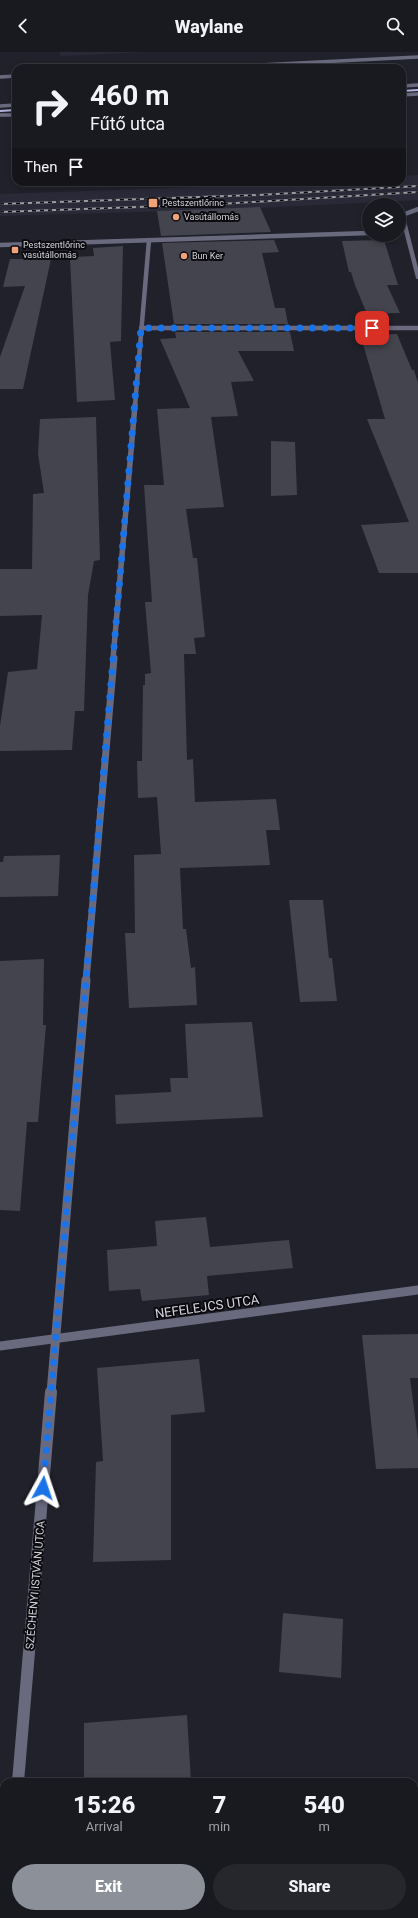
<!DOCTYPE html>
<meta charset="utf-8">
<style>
:root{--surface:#191920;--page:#26262d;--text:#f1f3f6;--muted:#9fa0a5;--line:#37383e;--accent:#8c9099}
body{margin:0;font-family:Roboto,sans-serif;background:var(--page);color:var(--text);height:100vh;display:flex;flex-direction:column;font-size:15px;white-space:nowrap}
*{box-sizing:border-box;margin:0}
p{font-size:13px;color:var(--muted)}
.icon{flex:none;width:22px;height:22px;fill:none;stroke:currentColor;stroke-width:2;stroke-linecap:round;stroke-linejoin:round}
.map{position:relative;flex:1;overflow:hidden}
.side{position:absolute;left:0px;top:1726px;width:418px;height:140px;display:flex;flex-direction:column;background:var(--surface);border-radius:12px 12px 0 0;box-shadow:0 2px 6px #0003,0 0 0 1px var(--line)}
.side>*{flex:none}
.top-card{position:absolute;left:12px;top:12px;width:394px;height:122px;border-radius:12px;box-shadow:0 2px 6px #0003,0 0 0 1px var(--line);background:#191920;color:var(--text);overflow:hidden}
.fabs{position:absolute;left:362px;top:146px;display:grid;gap:8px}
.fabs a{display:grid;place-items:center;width:44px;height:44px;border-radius:50%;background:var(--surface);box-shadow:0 2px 6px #0003,0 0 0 1px var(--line);font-size:20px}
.pin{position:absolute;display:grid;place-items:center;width:34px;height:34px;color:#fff;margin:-17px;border-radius:8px;box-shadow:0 2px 6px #0006}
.me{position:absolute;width:44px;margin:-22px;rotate:5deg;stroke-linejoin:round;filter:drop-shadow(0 0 3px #0008)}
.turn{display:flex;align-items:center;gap:14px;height:84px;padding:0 12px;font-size:18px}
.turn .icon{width:52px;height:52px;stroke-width:2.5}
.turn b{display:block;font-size:28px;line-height:34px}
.then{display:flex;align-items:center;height:38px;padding:0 12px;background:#0003;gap:8px;font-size:15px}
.eta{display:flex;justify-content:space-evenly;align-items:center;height:68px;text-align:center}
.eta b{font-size:24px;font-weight:800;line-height:28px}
.cta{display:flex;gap:8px;margin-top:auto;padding:8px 12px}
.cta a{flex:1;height:46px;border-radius:24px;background:var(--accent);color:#fff;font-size:16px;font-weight:800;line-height:46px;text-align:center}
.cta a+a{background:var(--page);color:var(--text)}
header{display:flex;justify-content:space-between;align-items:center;height:52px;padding:0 12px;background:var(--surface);font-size:18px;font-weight:800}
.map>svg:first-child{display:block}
.built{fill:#2a2938}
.building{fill:#44444f}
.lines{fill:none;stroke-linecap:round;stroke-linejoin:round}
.minor-far5{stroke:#6a6a7f;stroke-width:3.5}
.minor-far4{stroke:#6a6a7f;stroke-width:4.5}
.minor-far3{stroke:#6a6a7f;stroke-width:5.5}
.minor-far2{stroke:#6a6a7f;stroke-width:7}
.minor-far1{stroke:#6a6a7f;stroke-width:9}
.minor{stroke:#6a6a7f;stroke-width:12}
.tertiary{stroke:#6a6a7f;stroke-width:3.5}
.primary{fill:#b4b3de;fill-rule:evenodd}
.rail-casing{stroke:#9c9ca4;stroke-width:2}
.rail{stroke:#0b0b0f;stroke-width:1.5;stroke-dasharray:4;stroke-linecap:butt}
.route{stroke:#1a73e8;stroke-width:7;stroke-dasharray:0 12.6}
.poi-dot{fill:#f0a279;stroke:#0b0b0f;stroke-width:1.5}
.labels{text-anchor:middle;stroke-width:4;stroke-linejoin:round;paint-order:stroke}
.far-poi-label{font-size:9px;fill:#d5d5dc;stroke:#0b0b0f;text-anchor:start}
.street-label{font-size:11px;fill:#d5d5dc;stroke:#0b0b0f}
.near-street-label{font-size:13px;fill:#d5d5dc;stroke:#0b0b0f}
</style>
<header><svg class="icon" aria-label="back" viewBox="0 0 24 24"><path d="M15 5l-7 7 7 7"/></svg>Waylane<svg class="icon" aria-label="search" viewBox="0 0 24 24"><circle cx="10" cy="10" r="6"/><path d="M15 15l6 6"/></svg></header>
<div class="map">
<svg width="418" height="1866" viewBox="0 0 418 1866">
<rect width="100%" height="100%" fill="#21212b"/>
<!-- built -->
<g class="built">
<path d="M59,0h89l-87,4z"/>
<path d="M418,123v25l-179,9 -239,7v-22l227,-8 73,-4h102v-6z"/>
</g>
<!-- building -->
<g class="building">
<path d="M260,155l11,25 -110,4 -4,-25z"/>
<path d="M274,188l5,12 -17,1 13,55h10l3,16h-114l-12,-81z"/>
<path d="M384,188l14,45h-11l13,28 -33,1 -12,-29 -4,-13h-2l-7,-31z"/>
<path d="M123,194l-2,95 -11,1 5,58 -38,2 -7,-143h6l-1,-2 19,-1 -1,-8z"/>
<path d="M10,207h41l-28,130h-23v-32l25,-71 -22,1z"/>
<path d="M175,280h115l4,19h-56l16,30 -23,1 7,34 -27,1 13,90 -38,2 7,49h4l8,79 -11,1 2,16h-12l3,106 6,-1 2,43 81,-3 4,31h-14l4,35 -90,3 3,61h3l5,39 4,-1 2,38 -68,3 -4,-75h10l-1,-78 27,-1 -4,-57 -19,1 -1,-37h5l1,-76h2v-11l6,-1 -6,-71h7l-8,-117h20l-7,-76 33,-1 -30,-69 16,-1z"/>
<path d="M397,282l15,36h2l4,13v190h-39l-18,-48 48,-3 -42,-103h18l-22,-75h5l-3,-9z"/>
<path d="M96,365l4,143 -6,1 -6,34 -4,116h-9l-3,39 -72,1v-25l8,-54 29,-3 5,-54 -42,1v-47h32l1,-75 11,-1 -6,-39 2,-35z"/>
<path d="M271,389l24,1 2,53 -26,1z"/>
<path d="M60,803l-2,41 -58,1v-35h3l1,-6z"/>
<path d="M289,848h34l6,58h3l5,43 -37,1z"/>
<path d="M44,907l-1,66h3l-8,97h-11l-7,89 -20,-1v-249z"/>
<path d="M252,970l11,95 -147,7 -1,-29 56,-3 -1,-14h18l-3,-54z"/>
<path d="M206,1165l4,30 79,-7 4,28 -86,8 2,19 -67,6 -2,-12 -31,2 -2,-41 50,-4 -2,-25z"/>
<path d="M418,1282v44h-8l8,61v29l-42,1 -14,-134z"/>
<path d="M199,1307l6,53 -34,3v145l-78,2 3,-100 7,-1 -6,-93z"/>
<path d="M283,1561l60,6 -2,59 -62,-6z"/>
<path d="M187,1663l4,67h-107v-59z"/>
</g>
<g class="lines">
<!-- minor-far5 -->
<g class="minor-far5">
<path d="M200,16l218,-11"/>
<path d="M0,25l16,-1"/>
</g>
<!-- minor-far4 -->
<g class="minor-far4">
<path d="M418,157l-13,5 -2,4 15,59"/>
<path d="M0,193l369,-12"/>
<path d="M141,276h277"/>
<path d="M135,354l14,-166"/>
</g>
<!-- minor-far3 -->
<path class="minor-far3" d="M113,607l22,-254"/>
<!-- minor-far2 -->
<path class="minor-far2" d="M86,929l28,-323"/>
<!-- minor-far1 -->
<g class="minor-far1">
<path d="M0,1294l418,-56"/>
<path d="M51,1341l35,-413"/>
</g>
<!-- minor -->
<g class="minor">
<path d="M18,1730l33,-390"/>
<path d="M6,1866l1,-4"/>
</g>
<!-- tertiary -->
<g class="tertiary">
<path d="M402,34l16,-1"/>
<path d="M402,43l16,-1"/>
<path d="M0,54l16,-1"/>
<path d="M0,63h16"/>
</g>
<!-- primary -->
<g class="primary">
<path d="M418,37v2l-16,1v-2z"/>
<path d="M16,57v2l-16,1v-2z"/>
</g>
<!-- rail casing -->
<g class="rail-casing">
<g id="rail">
<path d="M0,152l258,-9 160,-9"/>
<path d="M0,160l220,-8 198,-12"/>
</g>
</g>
<!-- rail -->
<use href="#rail" class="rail"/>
</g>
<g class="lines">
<!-- route -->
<path class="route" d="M43,1436l98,-1160h231"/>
</g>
<!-- markers -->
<g class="poi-dot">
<rect x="148" y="146" width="10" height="10" rx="2"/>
<circle cx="176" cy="165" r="4"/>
<rect x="11" y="194" width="8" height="8" rx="2"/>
<circle cx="184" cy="204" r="4"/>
</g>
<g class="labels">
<!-- far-poi labels -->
<g class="far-poi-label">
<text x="162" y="154">Pestszentlőrinc</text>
<text x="184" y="168">Vasútállomás</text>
<text x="23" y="196">Pestszentlőrinc<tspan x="23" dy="10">vasútállomás</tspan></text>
<text x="192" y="207">Bun Ker</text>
</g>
<!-- street labels -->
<g class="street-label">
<text transform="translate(35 1533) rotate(-85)" y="4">SZÉCHENYI ISTVÁN UTCA</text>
</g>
<!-- near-street labels -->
<g class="near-street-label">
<text transform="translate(207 1254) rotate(-8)" y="5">NEFELEJCS UTCA</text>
</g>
</g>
</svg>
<div class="fabs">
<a><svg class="icon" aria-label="layers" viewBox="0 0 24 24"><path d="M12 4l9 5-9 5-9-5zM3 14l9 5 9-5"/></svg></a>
</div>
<div class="pin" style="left:372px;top:276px;background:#d93025"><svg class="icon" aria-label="arrive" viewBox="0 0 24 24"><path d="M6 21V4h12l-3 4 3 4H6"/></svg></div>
<svg class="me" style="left:43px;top:1436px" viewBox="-20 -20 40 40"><path d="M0-17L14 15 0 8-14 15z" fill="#1a73e8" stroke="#fff" stroke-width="4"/></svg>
<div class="top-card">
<div class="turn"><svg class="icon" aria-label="right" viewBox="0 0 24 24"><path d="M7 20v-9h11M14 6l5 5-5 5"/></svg><div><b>460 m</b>Fűtő utca</div></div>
<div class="then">Then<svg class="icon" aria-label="arrive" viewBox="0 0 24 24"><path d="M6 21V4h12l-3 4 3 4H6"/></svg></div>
</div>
<section class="side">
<div class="eta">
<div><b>15:26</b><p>Arrival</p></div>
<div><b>7</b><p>min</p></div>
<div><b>540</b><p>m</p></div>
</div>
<div class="cta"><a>Exit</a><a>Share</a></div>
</section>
</div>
